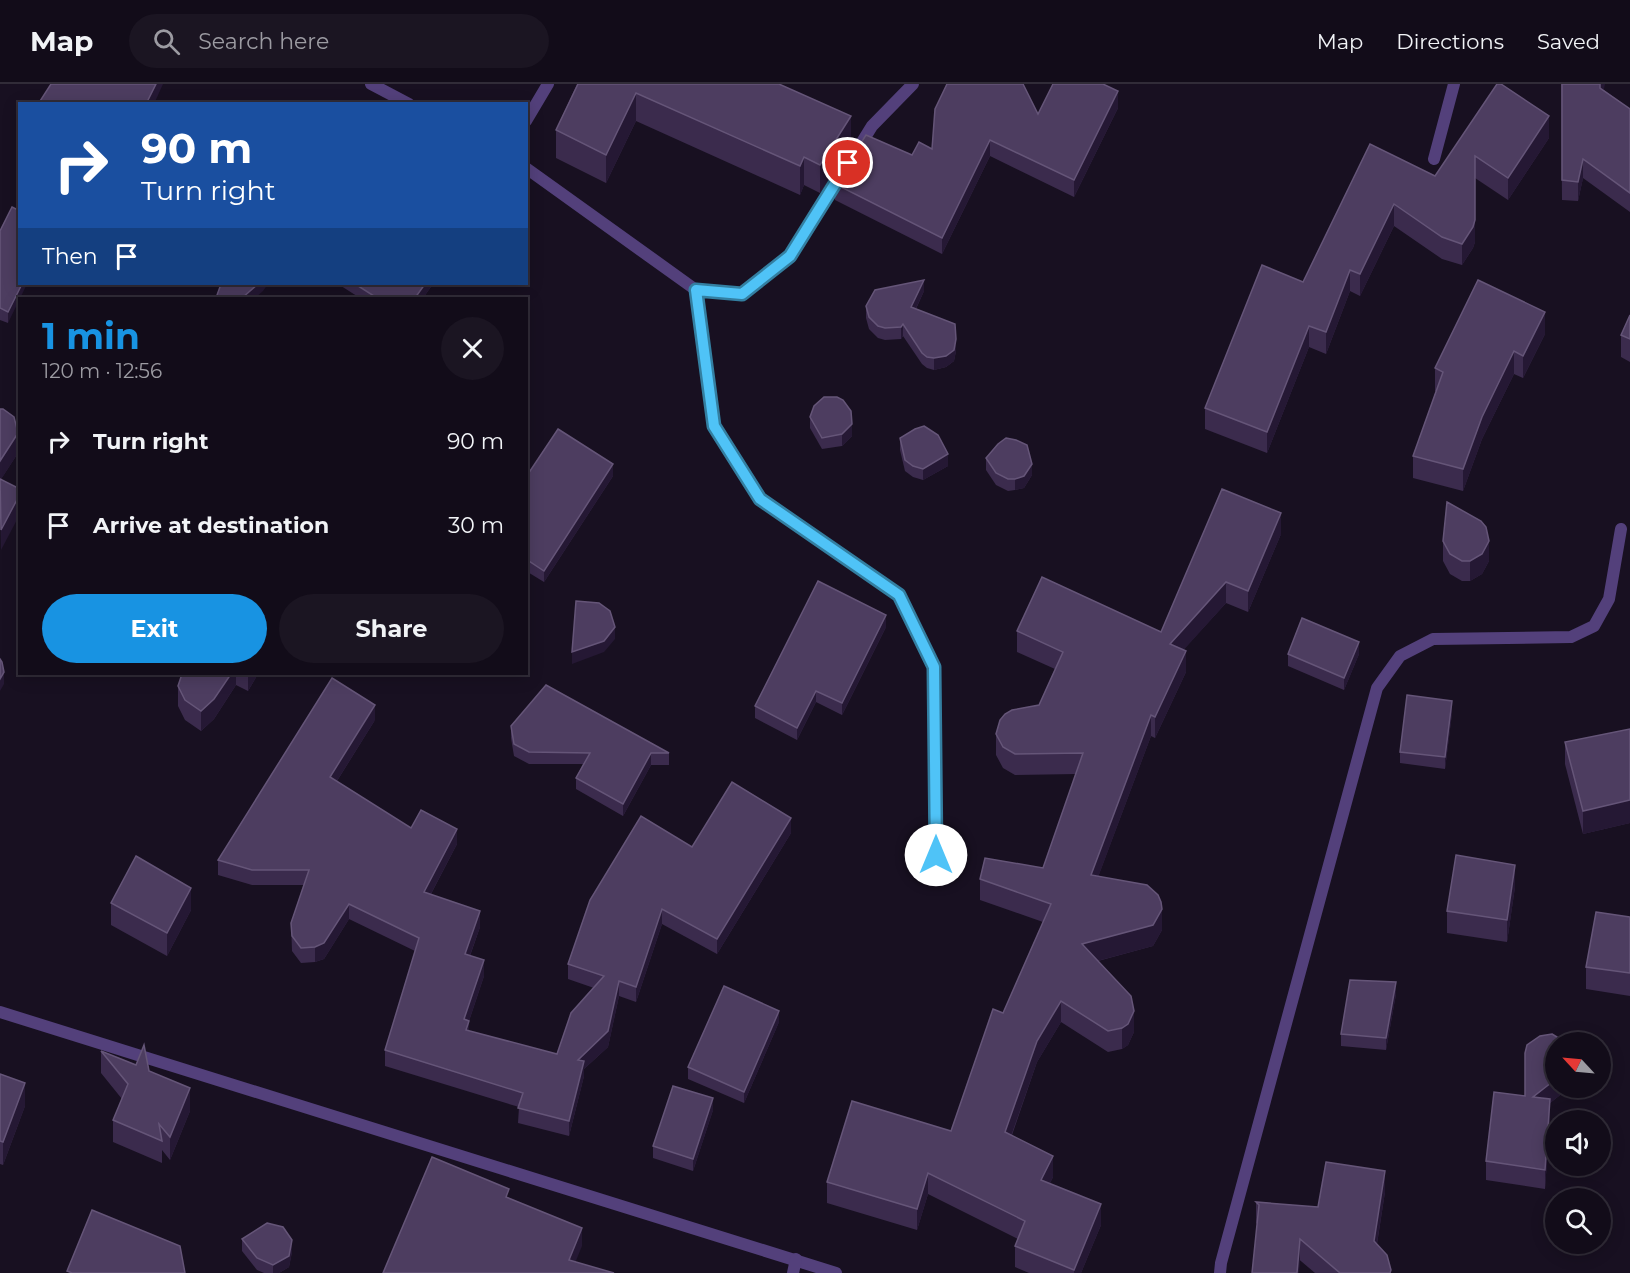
<!DOCTYPE html>
<meta charset="utf-8">
<style>
:root{--surface:#120c19;--page:#1b1522;--text:#f1f3f6;--muted:#9c9ba2;--line:#312c38;--accent:#1893e2}
body{margin:0;font-family:Montserrat,sans-serif;background:var(--page);color:var(--text);height:100vh;display:flex;flex-direction:column;font-size:22px;white-space:nowrap}
*{box-sizing:border-box;margin:0}
p{font-size:20px;color:var(--muted)}
.icon{flex:none;width:33px;height:33px;fill:none;stroke:currentColor;stroke-width:2;stroke-linecap:round;stroke-linejoin:round}
.map{position:relative;flex:1;overflow:hidden}
.drawer{position:absolute;left:18px;top:213px;width:510px;height:378px;display:flex;flex-direction:column;background:var(--surface);border-radius:0px;box-shadow:0 3px 15px #0003,0 0 0 2px var(--line)}
.drawer>*{flex:none}
.hud{position:absolute;left:18px;top:18px;width:510px;height:183px;border-radius:0px;box-shadow:0 3px 15px #0003,0 0 0 2px var(--line);background:#1a4fa0;color:#fff;overflow:hidden}
.needle{width:39px;rotate:296deg}
.controls{position:absolute;left:1545px;top:948px;display:grid;gap:12px}
.controls a{display:grid;place-items:center;width:66px;height:66px;border-radius:50%;background:var(--surface);box-shadow:0 3px 15px #0003,0 0 0 2px var(--line);font-size:30px}
.pin{position:absolute;display:grid;place-items:center;width:51px;height:51px;color:#fff;margin:-26px;border:3px solid #fff;border-radius:50%;box-shadow:0 2px 6px #0007}
.me{position:absolute;width:66px;margin:-33px;rotate:0deg;stroke-linejoin:round;filter:drop-shadow(0 0 4px #0008)}
.turn{display:flex;align-items:center;gap:21px;height:126px;padding:0 24px;font-size:27px}
.turn .icon{width:78px;height:78px;stroke-width:2.5}
.turn b{display:block;font-size:42px;line-height:51px}
.then{display:flex;align-items:center;height:57px;padding:0 24px;background:#0003;gap:12px;font-size:22px}
.round{display:grid;place-items:center;flex:none;width:63px;height:63px;border-radius:32px;background:var(--page)}
.overview{display:flex;align-items:center;justify-content:space-between;height:102px;padding:0 24px}
h1{font-size:36px;font-weight:700;line-height:45px;color:var(--accent)}
.button{display:flex;gap:12px;margin-top:auto;padding:12px 24px}
.button a{flex:1;height:69px;border-radius:36px;background:var(--accent);color:#fff;font-size:24px;font-weight:700;line-height:69px;text-align:center}
.button a+a{background:var(--page);color:var(--text)}
ul{padding:0;list-style:none}
li{display:flex;align-items:center;gap:18px;height:84px;padding:0 24px}
li div{flex:1}
li b{display:block;font-size:22px}
li em{font-style:normal}
header{display:flex;align-items:center;gap:36px;box-sizing:border-box;height:84px;padding:0 30px;background:var(--surface);border-bottom:2px solid var(--line)}
header strong{font-size:28px}
nav{display:flex;gap:33px;margin-inline-start:auto;font-size:21px}
.search{width:420px;height:54px;background:var(--page);display:flex;align-items:center;gap:15px;box-sizing:border-box;padding:0 21px;border-radius:33px;color:var(--muted);font-size:22px}
.map>svg:first-child{display:block}
.lines{fill:none;stroke-linecap:round;stroke-linejoin:round}
.street{stroke:#53407b;stroke-width:12}
.wall{fill:#3b2b4d}
.shaded-wall{fill:#251834}
.building{fill:#4d3d60;stroke:#655578;stroke-width:1.5}
.route-casing{stroke:#337fa1;stroke-width:15}
.route{stroke:#4fc3f7;stroke-width:10}
</style>
<header>
<strong>Map</strong>
<div class="search"><svg class="icon" aria-label="search" viewBox="0 0 24 24"><circle cx="10" cy="10" r="6"/><path d="M15 15l6 6"/></svg>Search here</div>
<nav><a>Map</a><a>Directions</a><a>Saved</a></nav>
</header>
<div class="map">
<svg width="1630" height="1189" viewBox="0 0 1630 1189">
<rect width="100%" height="100%" fill="#181021"/>
<g class="lines">
<!-- street -->
<g class="street">
<path d="M371,0l38,20"/>
<path d="M526,37l22,-37"/>
<path d="M859,63l13,-21 41,-42"/>
<path d="M1434,75l20,-75"/>
<path d="M526,84l170,122 46,4 48,-38 53,-85"/>
<path d="M696,206l18,136 46,73 139,96 35,72 2,188"/>
<path d="M0,928l836,261"/>
<path d="M793,1189l3,-14"/>
<path d="M1220,1189l1,-10 156,-575 23,-32 33,-17 138,-2 23,-11 15,-27 12,-70"/>
</g>
</g>
<!-- wall -->
<g class="wall">
<path d="M577,0h202l72,60 -31,49 -16,-8 -4,10 -164,-74 -30,62 -50,-25v-28z"/>
<path d="M1497,0l52,54 -41,62 -33,-22v64l-2,6 -11,17 -20,-6 -48,-33 -34,70 -10,-5 -24,63 -17,-7 -42,106 -62,-24v-21l98,-126 67,-138 65,32z"/>
<path d="M1561,0l43,6 26,19v103l-47,-34 -5,23 -16,-1z"/>
<path d="M1118,24l-44,89 -84,-41 -48,98 -107,-54v-16l77,-29 126,-41z"/>
<path d="M12,123l-4,116 -8,-3v-89z"/>
<path d="M338,200h95l-10,14h-63z"/>
<path d="M924,207l-8,18 40,42 -2,10 -8,6 -12,3 -7,-2 -5,-4 -19,-28 -2,3 -16,1 -7,-2 -9,-9 -3,-11v-12z"/>
<path d="M1630,231v47l-9,-5v-22z"/>
<path d="M1545,250l-22,44 -9,-4 -32,65 -19,52 -50,-13v-22l23,-65h-1v-23z"/>
<path d="M0,325l18,44 -17,26v71z"/>
<path d="M810,333l42,19 -10,10 -20,3 -12,-21z"/>
<path d="M900,354l48,28 -25,14 -10,-3 -8,-6 -5,-21z"/>
<path d="M986,374l46,17 -8,13 -9,2 -7,1 -12,-6 -10,-15z"/>
<path d="M613,392l-69,106 -18,-11v-94z"/>
<path d="M1281,450l-33,78 -22,-9 -43,47 3,22 -31,66 -4,-2 -53,141 64,53 -9,16 -55,15 36,71 -6,13 -6,4 -14,3 -47,-30 -24,40 -25,73 41,42 -3,6 51,42 -20,48h-52l-14,-6v-21l3,-7 -90,-45 -11,36 -90,-27v-21l124,-51 92,-209 -63,-22v-21l63,-11 33,-94 -61,1 -12,-7 -7,-13v-21l43,-29 16,-36 -38,-17v-21l144,1z"/>
<path d="M1443,457l46,20 -7,13 -12,7h-8l-12,-7 -7,-13z"/>
<path d="M886,543l-44,88 -26,-13 -19,38 -42,-22v-12z"/>
<path d="M1288,570h71l-15,36 -56,-24z"/>
<path d="M182,590h76l-10,17 -12,-6 -22,34 -13,12 -16,-11 -7,-14v-20z"/>
<path d="M1452,629l-7,56 -45,-6v-11z"/>
<path d="M375,636l-38,61 74,47 46,16 -26,50 49,33 -10,29 14,20 -15,45v10l88,23 37,-66 -26,-9v-15l124,-117 99,-14 -74,121 -55,-30 -26,78 -17,-6 -11,51 -24,22v7l-15,60 -51,-13 1,-16 -134,-41v-16l30,-99 -66,-32 -25,40 -9,3 -14,1 -9,-12 -1,-28 13,-38h-52l-34,-10v-15z"/>
<path d="M511,642l158,27v12h-18l-28,51 -47,-27v-11l7,-14h-54l-15,-8 -3,-18z"/>
<path d="M1630,645v94l-47,11 -18,-70v-22z"/>
<path d="M1515,803l-8,55 -60,-9v-22z"/>
<path d="M111,819l80,7 -24,46 -56,-31z"/>
<path d="M1630,833v79l-44,-7v-22z"/>
<path d="M1396,910l-10,56 -45,-4v-12z"/>
<path d="M779,938l-35,81 -56,-24v-12z"/>
<path d="M101,967l48,20 41,40 -20,49 -8,-10v13l-49,-21v-22l9,-21 -21,-26z"/>
<path d="M0,990l25,32 -22,59 -3,-1z"/>
<path d="M1556,1004h10l-2,4 -14,11v15l-5,71 -59,-9v-19l39,-65z"/>
<path d="M713,1026l-20,61 -40,-13v-12z"/>
<path d="M1385,1108l-8,52 14,29h-76l-59,-50v-21l62,5z"/>
<path d="M242,1155l50,13 -3,15 -10,6h-15l-7,-3 -15,-19z"/>
</g>
<!-- shaded-wall -->
<g class="shaded-wall">
<path d="M156,0h7l-9,20h-8z"/>
<path d="M1600,0h5l-5,23z"/>
<path d="M1118,7v17l-44,89v-17z"/>
<path d="M636,9v28l-30,62v-28z"/>
<path d="M851,32v28l-31,49v-28z"/>
<path d="M1549,32v22l-41,62v-22z"/>
<path d="M990,56v16l-48,98v-16z"/>
<path d="M804,73v28l-4,10v-29z"/>
<path d="M1583,75v19l-5,23v-19z"/>
<path d="M1394,120v22l-34,70v-22z"/>
<path d="M1475,136v22l-2,6 -11,17v-21z"/>
<path d="M1350,186v21l-24,63v-22z"/>
<path d="M924,196v11l-13,28v-12z"/>
<path d="M22,200h5l-19,39v-11z"/>
<path d="M258,200h10l-5,7 -8,7h-13z"/>
<path d="M425,200h8l-10,14h-8z"/>
<path d="M1545,228v22l-22,44v-22z"/>
<path d="M903,240v12l-2,3v-12z"/>
<path d="M1309,242v21l-42,106v-21z"/>
<path d="M956,255v12l-2,10 -8,6 -12,3v-12z"/>
<path d="M1514,267v23l-32,65 -19,52v-22l19,-52z"/>
<path d="M852,340v12l-10,10v-12z"/>
<path d="M18,349v20l-18,28v-20z"/>
<path d="M948,370v12l-25,14v-11z"/>
<path d="M613,380v12l-69,106v-11z"/>
<path d="M1032,380v11l-8,13 -9,2v-11z"/>
<path d="M20,410v20l-19,36v-20z"/>
<path d="M1281,429v21l-33,78v-21z"/>
<path d="M1489,457v20l-7,13 -12,7v-20z"/>
<path d="M1226,498v21l-56,62v-21z"/>
<path d="M886,531v12l-44,88v-12z"/>
<path d="M615,543v12l-11,13 -32,12v-12z"/>
<path d="M1359,558v12l-15,36v-12z"/>
<path d="M1186,567v21l-31,66v-21z"/>
<path d="M4,588v12l-4,7v-12z"/>
<path d="M231,590h5v11l-22,34 -13,12v-20z"/>
<path d="M248,590h10l-10,17z"/>
<path d="M816,607v11l-19,38v-12z"/>
<path d="M1452,617v12l-7,56v-12z"/>
<path d="M375,621v15l-45,72v-15z"/>
<path d="M1151,631v21l-60,160v-21z"/>
<path d="M651,669v12l-28,51v-12z"/>
<path d="M1630,716v23l-47,11v-23z"/>
<path d="M791,734v15l-74,121v-15z"/>
<path d="M457,745v15l-33,63v-15z"/>
<path d="M1515,781v22l-8,55v-22z"/>
<path d="M191,804v22l-24,46v-23z"/>
<path d="M349,820v15l-25,40 -9,3v-15z"/>
<path d="M662,825v15l-26,78v-15z"/>
<path d="M1162,825v21l-9,16 -71,19v-21z"/>
<path d="M480,827v16l-15,42v-15z"/>
<path d="M484,876v16l-15,45v15l-3,10 -2,-27z"/>
<path d="M619,897v15l-11,51 -24,22v7l-15,60v-15l9,-61z"/>
<path d="M1396,898v12l-10,56v-12z"/>
<path d="M1061,917v21l-24,40 -32,91v-21l32,-91z"/>
<path d="M779,927v11l-35,81v-11z"/>
<path d="M1134,927v21l-6,13 -6,4v-21z"/>
<path d="M1556,995v9h10l-2,4 -14,11v15l-5,71v-19l-12,-73z"/>
<path d="M25,999v23l-22,59v-23z"/>
<path d="M190,1004v23l-20,49v-23z"/>
<path d="M713,1014v12l-20,61v-12z"/>
<path d="M1053,1072v21l-12,24v-21z"/>
<path d="M1385,1087v21l-11,70v-21z"/>
<path d="M928,1089v21l-11,36v-21z"/>
<path d="M1101,1120v21l-20,48h-7v-3z"/>
<path d="M582,1144v18l-11,27 -2,-13z"/>
<path d="M1300,1155v21l-1,13h-2z"/>
<path d="M292,1156v12l-3,15 -10,6h-6v-8z"/>
</g>
<!-- building -->
<g class="building">
<path d="M51,0h105l-10,20h-105l-1,-3z"/>
<path d="M578,0h201l72,32 -31,49 -16,-8 -4,9 -164,-73 -30,62 -50,-25z"/>
<path d="M947,0h76l15,30 15,-30h50l15,7 -44,89 -84,-40 -48,98 -107,-54 31,-49 46,20 7,-13 13,7 3,-40z"/>
<path d="M1497,0h4l48,32 -41,62 -33,-22v64l-2,7 -11,17 -20,-7 -48,-33 -34,70 -10,-4 -24,62 -17,-6 -42,106 -62,-24 57,-143 41,17 67,-138 65,32z"/>
<path d="M1562,0h38v4l30,21v84l-47,-34 -5,23 -16,-2z"/>
<path d="M12,123l8,4v73h2l-14,28 -8,-4v-77z"/>
<path d="M924,196l-13,27 44,17 1,15 -2,11 -8,6 -12,2 -7,-1 -5,-4 -19,-29 -2,3 -16,1 -7,-2 -9,-9 -3,-11 9,-16z"/>
<path d="M1478,196l67,32 -22,44 -9,-5 -32,66 -19,52 -50,-13 30,-84 -8,-4z"/>
<path d="M221,200h37l-16,14h-26z"/>
<path d="M355,200h70l-10,14h-38z"/>
<path d="M1630,231v24l-9,-4z"/>
<path d="M824,313h13l6,3 8,11 1,13 -10,10 -20,4 -12,-21 4,-11z"/>
<path d="M0,325h3l11,8 4,16 -18,28z"/>
<path d="M924,342l14,9 10,19 -25,15 -10,-3 -8,-6 -5,-22 15,-9z"/>
<path d="M558,345l55,35 -69,107 -18,-12v-82z"/>
<path d="M1006,354l10,2 11,5 5,19 -8,12 -9,3h-7l-12,-6 -10,-15 12,-14z"/>
<path d="M0,395l20,10v5l-19,36z"/>
<path d="M1222,405l59,24 -33,78 -22,-9 -56,62 16,7 -31,66 -4,-2 -60,160 56,10 11,10 3,7 1,7 -9,16 -71,19 49,52 3,15 -6,13 -6,4 -14,3 -47,-30 -24,40 -32,91 48,24 -12,24 60,24 -27,66 -59,-24 10,-25 -97,-48 -11,36 -90,-27 25,-81 99,30 42,-122 10,4 48,-109 -71,-25 5,-21 58,10 40,-115 -68,1 -12,-7 -7,-13 4,-14 5,-6 7,-4 27,-5 24,-53 -46,-21 25,-54 119,55z"/>
<path d="M1447,418l34,19 5,6 3,14 -7,13 -12,7h-8l-12,-7 -7,-13z"/>
<path d="M818,497l68,34 -44,88 -26,-12 -19,37 -42,-22z"/>
<path d="M576,517l23,2 11,8 5,16 -11,14 -32,11z"/>
<path d="M1302,534l57,24 -15,36 -56,-24z"/>
<path d="M0,575l2,3 2,10 -4,7z"/>
<path d="M182,590h49l-17,25 -13,12 -16,-11 -7,-14z"/>
<path d="M332,594l43,27 -45,72 81,51 10,-18 36,19 -33,63 56,19 -15,43 19,6 -20,59 5,2 -3,9 91,24 14,-41 33,-37 -36,-12 22,-64 51,-84 51,31 40,-65 59,36 -74,121 -55,-30 -26,78 -17,-6 -11,50 -30,29 6,1 -15,60 -51,-13 5,-15 -138,-43 34,-112 -70,-34 -25,39 -9,4 -14,1 -9,-12 -1,-13 18,-53h-57l-34,-10z"/>
<path d="M546,601l123,68h-18l-28,51 -47,-26 14,-25 -61,-1 -15,-8 -3,-18z"/>
<path d="M1407,611l45,6 -7,56 -45,-5z"/>
<path d="M1630,645v71l-47,11 -18,-69z"/>
<path d="M1456,771l59,10 -8,55 -60,-9z"/>
<path d="M136,772l55,32 -24,45 -56,-30z"/>
<path d="M1596,828l34,5v56l-44,-6z"/>
<path d="M1350,896l46,2 -10,56 -45,-4z"/>
<path d="M724,902l55,25 -35,81 -56,-25z"/>
<path d="M1552,950l10,6 1,2h-7v37l-23,18 17,2 -5,71 -59,-9 8,-69 31,4v-43l2,-8 13,-9z"/>
<path d="M144,961l5,26 41,17 -20,49 -11,-13 3,17 -49,-21 15,-36 -27,-33 35,14z"/>
<path d="M0,990l25,9 -22,59 -3,-1z"/>
<path d="M673,1002l40,12 -20,61 -40,-13z"/>
<path d="M432,1073l77,32 -3,8 76,31 -13,32 45,13h-231z"/>
<path d="M1326,1078l59,9 -11,70 13,14 4,15 -1,3h-50l-40,-34 -3,34h-45l7,-68 -3,-3 62,5z"/>
<path d="M92,1126l88,36 5,27h-113l-5,-2z"/>
<path d="M267,1139l16,4 9,13 -3,16 -16,9 -16,-7 -15,-19z"/>
</g>
<g class="lines">
<!-- route casing -->
<g class="route-casing">
<path id="route" d="M848,79l-58,93 -48,38 -46,-4 18,136 46,73 139,96 35,72 2,188"/>
</g>
<!-- route -->
<use href="#route" class="route"/>
</g>
</svg>
<div class="controls">
<a><svg class="needle" viewBox="-14 -14 28 28"><path d="M0-13l5 13h-10z" fill="#e53935"/><path d="M0 13l5-13h-10z" fill="#9c9ba2"/></svg></a>
<a><svg class="icon" aria-label="sound" viewBox="0 0 24 24"><path d="M4 9h4l5-4v14l-5-4H4zM17 9q2 3 0 6"/></svg></a>
<a><svg class="icon" aria-label="search" viewBox="0 0 24 24"><circle cx="10" cy="10" r="6"/><path d="M15 15l6 6"/></svg></a>
</div>
<div class="pin" style="left:848px;top:79px;background:#d93025"><svg class="icon" aria-label="arrive" viewBox="0 0 24 24"><path d="M6 21V4h12l-3 4 3 4H6"/></svg></div>
<svg class="me" style="left:936px;top:771px" viewBox="-20 -20 40 40"><circle r="19" fill="#fff"/><path d="M0-13L10 11 0 6-10 11z" fill="#4fc3f7"/></svg>
<div class="hud">
<div class="turn"><svg class="icon" aria-label="right" viewBox="0 0 24 24"><path d="M7 20v-9h11M14 6l5 5-5 5"/></svg><div><b>90 m</b>Turn right</div></div>
<div class="then">Then<svg class="icon" aria-label="arrive" viewBox="0 0 24 24"><path d="M6 21V4h12l-3 4 3 4H6"/></svg></div>
</div>
<section class="drawer">
<div class="overview"><div><h1>1 min</h1><p>120 m · 12:56</p></div><a class="round"><svg class="icon" aria-label="close" viewBox="0 0 24 24"><path d="M6 6l12 12M18 6L6 18"/></svg></a></div>
<ul>
<li><svg class="icon" aria-label="right" viewBox="0 0 24 24"><path d="M7 20v-9h11M14 6l5 5-5 5"/></svg><div><b>Turn right</b></div><em>90 m</em></li>
<li><svg class="icon" aria-label="arrive" viewBox="0 0 24 24"><path d="M6 21V4h12l-3 4 3 4H6"/></svg><div><b>Arrive at destination</b></div><em>30 m</em></li>
</ul>
<div class="button"><a>Exit</a><a>Share</a></div>
</section>
</div>
